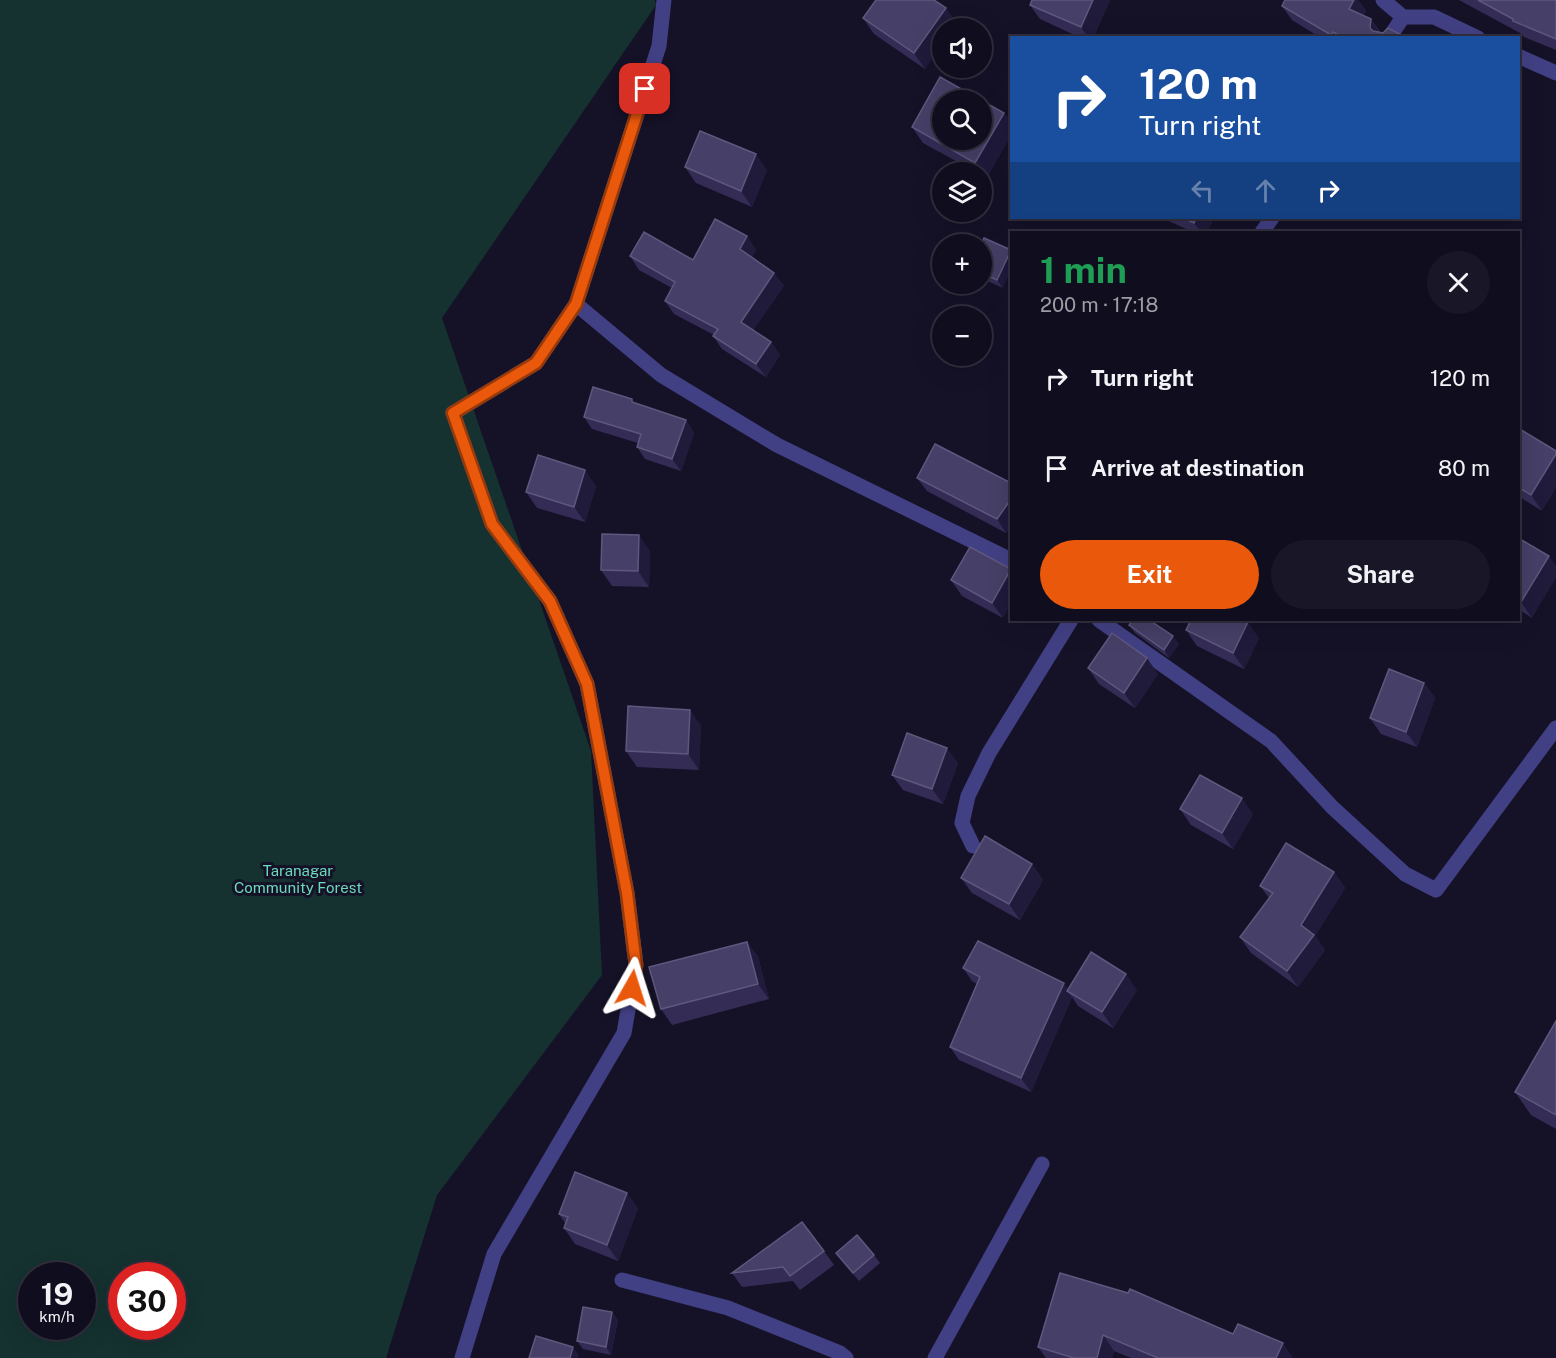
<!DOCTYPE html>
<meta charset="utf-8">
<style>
:root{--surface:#100e1e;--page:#191727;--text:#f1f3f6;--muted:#9c9ca4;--line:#302e3c;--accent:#ea580c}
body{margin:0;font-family:"Public Sans",sans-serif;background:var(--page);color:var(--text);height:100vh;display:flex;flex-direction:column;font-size:22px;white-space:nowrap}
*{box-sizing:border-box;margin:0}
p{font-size:20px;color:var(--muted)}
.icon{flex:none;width:33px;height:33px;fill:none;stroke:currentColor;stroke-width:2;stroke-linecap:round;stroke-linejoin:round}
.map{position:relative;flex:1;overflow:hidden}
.details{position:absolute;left:1010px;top:231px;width:510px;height:390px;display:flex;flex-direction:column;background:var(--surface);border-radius:0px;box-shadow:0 6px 24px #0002,0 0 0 2px var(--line)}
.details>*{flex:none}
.hud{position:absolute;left:1010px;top:36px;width:510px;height:183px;border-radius:0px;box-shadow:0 6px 24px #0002,0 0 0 2px var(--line);background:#1a4fa0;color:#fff;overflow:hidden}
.fabs{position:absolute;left:932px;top:18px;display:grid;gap:12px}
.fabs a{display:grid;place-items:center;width:60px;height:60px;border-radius:50%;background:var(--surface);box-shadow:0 6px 24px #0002,0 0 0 2px var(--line);font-size:30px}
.speed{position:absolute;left:18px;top:1262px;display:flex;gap:12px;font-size:30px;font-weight:700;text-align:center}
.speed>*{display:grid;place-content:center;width:78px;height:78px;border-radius:50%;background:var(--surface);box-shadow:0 6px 24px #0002,0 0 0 2px var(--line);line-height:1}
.speed small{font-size:15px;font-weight:400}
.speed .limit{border:9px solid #d22;background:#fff;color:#111}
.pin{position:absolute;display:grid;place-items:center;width:51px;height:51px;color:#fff;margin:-26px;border-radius:12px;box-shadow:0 3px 9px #0006}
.me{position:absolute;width:66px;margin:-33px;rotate:6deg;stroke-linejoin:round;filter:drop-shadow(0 0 4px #0008)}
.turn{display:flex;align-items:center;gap:21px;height:126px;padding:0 30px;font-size:27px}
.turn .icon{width:78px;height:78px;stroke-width:2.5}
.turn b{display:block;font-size:42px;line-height:51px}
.lanes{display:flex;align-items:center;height:57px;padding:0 30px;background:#0003;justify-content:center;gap:30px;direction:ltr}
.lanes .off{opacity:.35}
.round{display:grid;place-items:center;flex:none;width:63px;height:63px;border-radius:32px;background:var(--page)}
.overview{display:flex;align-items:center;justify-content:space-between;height:102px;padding:0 30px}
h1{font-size:36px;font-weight:700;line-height:45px;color:#1e9e55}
.primary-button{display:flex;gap:12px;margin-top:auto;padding:12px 30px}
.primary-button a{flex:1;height:69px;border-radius:36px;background:var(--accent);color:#fff;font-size:24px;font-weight:700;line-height:69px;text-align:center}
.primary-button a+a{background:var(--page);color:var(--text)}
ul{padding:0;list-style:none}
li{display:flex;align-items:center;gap:18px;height:90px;padding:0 30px}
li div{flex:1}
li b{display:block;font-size:22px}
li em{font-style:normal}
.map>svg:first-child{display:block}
.green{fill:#153230;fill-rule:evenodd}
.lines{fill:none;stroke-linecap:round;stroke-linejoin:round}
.minor{stroke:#424084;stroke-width:15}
.wall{fill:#342c55}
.shaded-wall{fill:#201a3b}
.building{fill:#463f67;stroke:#5e587e;stroke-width:1.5;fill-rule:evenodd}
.route-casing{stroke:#983908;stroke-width:15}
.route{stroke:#ea580c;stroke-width:10}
.labels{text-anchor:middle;stroke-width:6;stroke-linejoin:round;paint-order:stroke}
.park-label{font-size:15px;fill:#6bd9bc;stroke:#151228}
</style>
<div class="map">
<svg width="1556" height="1358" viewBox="0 0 1556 1358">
<rect width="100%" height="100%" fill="#151228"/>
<!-- green -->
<path class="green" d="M0,0h655l1,5 -214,313 149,433 11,224 -165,220 -51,163h-386zM32,1275h50v51h-50zM122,1275h50v51h-50z"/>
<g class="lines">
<!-- minor -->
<g class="minor">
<path d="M1383,0l20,17h31l44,21"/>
<path d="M1389,38l14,-21"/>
<path d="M1518,56l38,17"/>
<path d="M1262,232l10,-14"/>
<path d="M576,304l85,71 116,70 234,115"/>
<path d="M1099,620l172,121 61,66 73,67 31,16 120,-162"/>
<path d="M973,846l-11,-23 6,-27 21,-43 82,-133"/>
<path d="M622,1280l106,28 112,45 6,5"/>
<path d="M462,1358l32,-104 130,-221 12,-68 -9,-72 -40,-209 -37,-83 -58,-77 -39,-111 83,-50 40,-59 83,-258 5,-46"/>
<path d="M935,1358l107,-194"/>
</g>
</g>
<!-- wall -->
<g class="wall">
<path d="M1110,0l-17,38h-12l-41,-19 -10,-14z"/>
<path d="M1285,0h73l8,11 -3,5 8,3 9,13 27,6h-86l-29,-18 -10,-14z"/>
<path d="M1459,0h97v50l-32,-13 -4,-4z"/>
<path d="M946,8l11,16 -4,4h-11l-17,41 -51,-35 -11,-16z"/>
<path d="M1004,113l7,9v13l-25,44 -5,-3v-4h-5l-53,-29 -11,-16z"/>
<path d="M685,167l82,3 -15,37 -56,-24z"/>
<path d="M1162,218h52l-7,14h-14z"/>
<path d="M747,236l9,14 -4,7 22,16 10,13 -31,44 18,12 9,13 -14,22 -44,-28 -9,-13 1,-1 -40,-21 -9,-13 7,-13 -33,-18 -9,-14 63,4z"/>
<path d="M981,246l22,42 -22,-10z"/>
<path d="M635,403l51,17 8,13 -13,38 -36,-12 -8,-12 1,-4 -46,-14 -8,-12z"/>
<path d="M1518,428l24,83 -24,-15z"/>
<path d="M917,478l94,5v43l-5,7 -79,-42z"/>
<path d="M596,486l-11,36 -48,-14 -11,-16z"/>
<path d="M1518,538l14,80 -14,-9z"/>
<path d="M970,547l33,71 -41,-22 -11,-16z"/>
<path d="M650,551l-1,36 -37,-1 -11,-16z"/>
<path d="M1129,625l50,19 -10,14 -34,-25z"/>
<path d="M1186,630l73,8 -15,31 -47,-23z"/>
<path d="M1088,668l70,6 -23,34 -36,-24z"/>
<path d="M1424,683l11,15 -18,49 -36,-13 -11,-16z"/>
<path d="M701,725l-2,45 -62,-3 -11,-16z"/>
<path d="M958,763l-15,41 -40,-14 -11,-15z"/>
<path d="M1180,809l73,5 -20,35 -42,-24z"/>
<path d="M1032,864l11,16 -23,40 -48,-27 -11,-15z"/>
<path d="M1334,872l11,16 -30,48 10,14 -27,37 -47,-34 -11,-16 29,-39 -9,-12z"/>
<path d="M747,942l11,15 11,42 -97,26 -11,-16z"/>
<path d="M963,968l105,21 69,1 -24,38 -35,-22 -6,-9 -41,95 -72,-32 -9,-13 27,-63 -5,-3z"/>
<path d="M1556,1021v108l-25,-14 -16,-23z"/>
<path d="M638,1208l-20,53 -43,-17 -11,-16 1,-5 -6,-9z"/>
<path d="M824,1251l10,14 -34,25 -7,-9 -51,6 -10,-14z"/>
<path d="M836,1253l38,2 6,8 -21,18z"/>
<path d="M1060,1273l173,61 60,24h-162l-17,-7 -2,7h-66l-8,-11z"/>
<path d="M612,1312l6,8 -7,35 -28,-6 -6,-8z"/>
</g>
<!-- shaded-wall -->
<g class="shaded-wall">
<path d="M1093,0h17l-17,38h-5l-7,-11z"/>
<path d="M1354,0h4l8,11 -7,12 -10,-14z"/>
<path d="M946,8l11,16 -4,4h-11v17l-17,24 -11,-16z"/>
<path d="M1371,19l9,15 -3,4 -7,-10z"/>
<path d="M1333,32l4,6h-4l-2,-3z"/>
<path d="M1004,113l7,9v13l-25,44 -11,-16z"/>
<path d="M756,154l11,16 -15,37 -11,-16z"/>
<path d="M1196,218h18l-7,14h-6l-7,-9z"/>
<path d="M747,236l9,14 -7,12 -9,-13z"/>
<path d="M1011,251v19l-8,18 -6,-8z"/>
<path d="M774,273l10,13 -34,49 -9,-13z"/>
<path d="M771,342l9,13 -14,22 -10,-13z"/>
<path d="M686,420l8,13 -13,38 -9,-12z"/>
<path d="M1556,454v34l-14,23 -11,-16z"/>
<path d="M585,470l11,16 -11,36 -11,-15z"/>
<path d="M1011,499v27l-5,7 -9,-14z"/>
<path d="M639,535l11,16 -1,36 -11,-16z"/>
<path d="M1549,556l7,10v12l-24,40 -11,-16z"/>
<path d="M1011,569v35l-8,14 -11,-15z"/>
<path d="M1248,622l11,16 -15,31 -11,-16z"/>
<path d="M1173,636l6,8 -10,14 -5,-8z"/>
<path d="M1147,658l11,16 -23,34 -11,-15z"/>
<path d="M1424,683l11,15 -18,49 -11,-15z"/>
<path d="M690,710l11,15 -2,45 -11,-16z"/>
<path d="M947,748l11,15 -15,41 -11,-15z"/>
<path d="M1242,798l11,16 -20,35 -11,-16z"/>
<path d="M1032,864l11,16 -23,40 -11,-16z"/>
<path d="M1334,872l11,16 -30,48 10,14 -27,37 -11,-16 14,-46z"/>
<path d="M747,942l11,15 11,42 -11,-15z"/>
<path d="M1126,974l11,16 -24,38 -11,-16z"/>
<path d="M1064,983l7,10 -4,-2 5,6 -41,95 -10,-14z"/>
<path d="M627,1193l11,15 -20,53 -11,-16z"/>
<path d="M612,1312l6,8 -7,35 -5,-8z"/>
<path d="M1103,1335l11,16 -2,7h-15z"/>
<path d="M1283,1343l10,15h-17z"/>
<path d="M573,1347l6,8 -1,3h-8z"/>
</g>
<!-- building -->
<g class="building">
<path d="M876,0h58l12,8 -32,45 -51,-35z"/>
<path d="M1032,0h61l-12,27 -51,-22z"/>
<path d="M1285,0h69l-5,9 22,10 -1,9 3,3 10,2 5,-5 19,10h-63l-11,-6 -2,3 -49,-29z"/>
<path d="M1478,0h78v39l-43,-18v-2z"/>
<path d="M940,77l64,36 -29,50 -63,-36zM942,100h39v40h-39z"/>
<path d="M700,131l56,23 -15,37 -56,-24z"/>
<path d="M1183,218h13l-2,5z"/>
<path d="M715,219l32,17 -7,13 34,24 -33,49 30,20 -15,22 -43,-28 5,-7 -53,-28 10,-19 -45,-26 14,-24 49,28z"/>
<path d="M984,238l27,12 -14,30 -16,-7v-27z"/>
<path d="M593,387l39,12v3l54,18 -14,39 -35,-12 4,-13 -57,-17z"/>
<path d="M1518,428l38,23v3l-25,41 -13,-8z"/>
<path d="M935,444l76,39v16l-14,20 -80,-41z"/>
<path d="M538,455l47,15 -11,37 -48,-15z"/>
<path d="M602,534l37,1 -1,36 -37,-1z"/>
<path d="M1518,538l31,18 -28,46 -3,-2z"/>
<path d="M970,547l41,22 -19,34 -41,-23z"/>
<path d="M1133,620h16l24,16 -9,14 -35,-25z"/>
<path d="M1191,620h52l5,2 -15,31 -47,-23z"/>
<path d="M1112,633l35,25 -23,35 -36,-25z"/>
<path d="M1389,669l35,14 -18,49 -36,-14z"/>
<path d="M628,706l62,4 -2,44 -62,-3z"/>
<path d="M907,733l40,15 -15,41 -40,-14z"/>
<path d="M1200,775l42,23 -20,35 -42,-24z"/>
<path d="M985,836l47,28 -23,40 -48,-26z"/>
<path d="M1286,843l48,29 -33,53 13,10 -27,36 -47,-34 33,-44 -13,-7z"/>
<path d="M978,941l86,42 -43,95 -71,-31 30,-70 -17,-9z"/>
<path d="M747,942l11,42 -97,25 -12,-42z"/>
<path d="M1091,952l35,22 -24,38 -35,-21z"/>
<path d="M1556,1021v94l-41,-23z"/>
<path d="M575,1172l52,21 -20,52 -43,-17 4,-11 -9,-3z"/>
<path d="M802,1222l22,29 -34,25 -7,-9 -51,6z"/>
<path d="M857,1235l17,20 -21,18 -17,-20z"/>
<path d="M1060,1273l68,20 2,-4 103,45 5,-10 45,19 -7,15h-118l-55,-23 -6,23h-23l-36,-11z"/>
<path d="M583,1307l29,5 -6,35 -29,-6z"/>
<path d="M536,1336l37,11 -3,11h-41z"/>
</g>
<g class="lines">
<!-- route casing -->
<g class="route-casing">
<path id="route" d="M632,988l4,-23 -9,-72 -40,-209 -37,-83 -58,-77 -39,-111 83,-50 40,-59 69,-215"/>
</g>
<!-- route -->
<use href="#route" class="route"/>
</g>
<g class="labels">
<!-- park labels -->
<g class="park-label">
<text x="298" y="876">Taranagar<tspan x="298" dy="17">Community Forest</tspan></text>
</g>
</g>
</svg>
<div class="fabs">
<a><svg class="icon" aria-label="sound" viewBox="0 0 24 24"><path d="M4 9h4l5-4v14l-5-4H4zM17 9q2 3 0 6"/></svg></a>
<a><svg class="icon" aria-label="search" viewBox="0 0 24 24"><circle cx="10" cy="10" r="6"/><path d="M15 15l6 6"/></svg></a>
<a><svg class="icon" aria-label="layers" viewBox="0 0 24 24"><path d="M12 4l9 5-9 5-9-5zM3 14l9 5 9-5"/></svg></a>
<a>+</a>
<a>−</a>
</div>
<div class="speed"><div>19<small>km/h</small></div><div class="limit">30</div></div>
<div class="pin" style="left:645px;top:89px;background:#d93025"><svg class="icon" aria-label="arrive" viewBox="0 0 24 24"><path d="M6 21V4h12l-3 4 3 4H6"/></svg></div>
<svg class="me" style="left:632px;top:988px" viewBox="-20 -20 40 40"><path d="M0-17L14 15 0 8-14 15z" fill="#ea580c" stroke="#fff" stroke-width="4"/></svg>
<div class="hud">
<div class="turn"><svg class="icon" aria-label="right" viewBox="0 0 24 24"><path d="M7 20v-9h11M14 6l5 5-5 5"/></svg><div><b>120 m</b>Turn right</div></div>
<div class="lanes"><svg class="icon off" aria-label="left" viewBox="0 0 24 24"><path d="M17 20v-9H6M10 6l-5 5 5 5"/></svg><svg class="icon off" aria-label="ahead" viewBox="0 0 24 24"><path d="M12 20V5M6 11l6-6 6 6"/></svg><svg class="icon" aria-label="right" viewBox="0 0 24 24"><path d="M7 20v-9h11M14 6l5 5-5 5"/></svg></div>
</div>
<section class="details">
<div class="overview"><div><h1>1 min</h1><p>200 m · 17:18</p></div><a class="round"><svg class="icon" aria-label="close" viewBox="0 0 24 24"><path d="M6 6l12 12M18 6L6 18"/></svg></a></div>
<ul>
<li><svg class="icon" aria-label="right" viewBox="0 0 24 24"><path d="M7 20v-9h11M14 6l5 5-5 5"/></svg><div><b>Turn right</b></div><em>120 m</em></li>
<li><svg class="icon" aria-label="arrive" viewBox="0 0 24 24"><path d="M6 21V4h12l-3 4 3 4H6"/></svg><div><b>Arrive at destination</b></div><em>80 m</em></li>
</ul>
<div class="primary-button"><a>Exit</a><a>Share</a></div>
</section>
</div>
